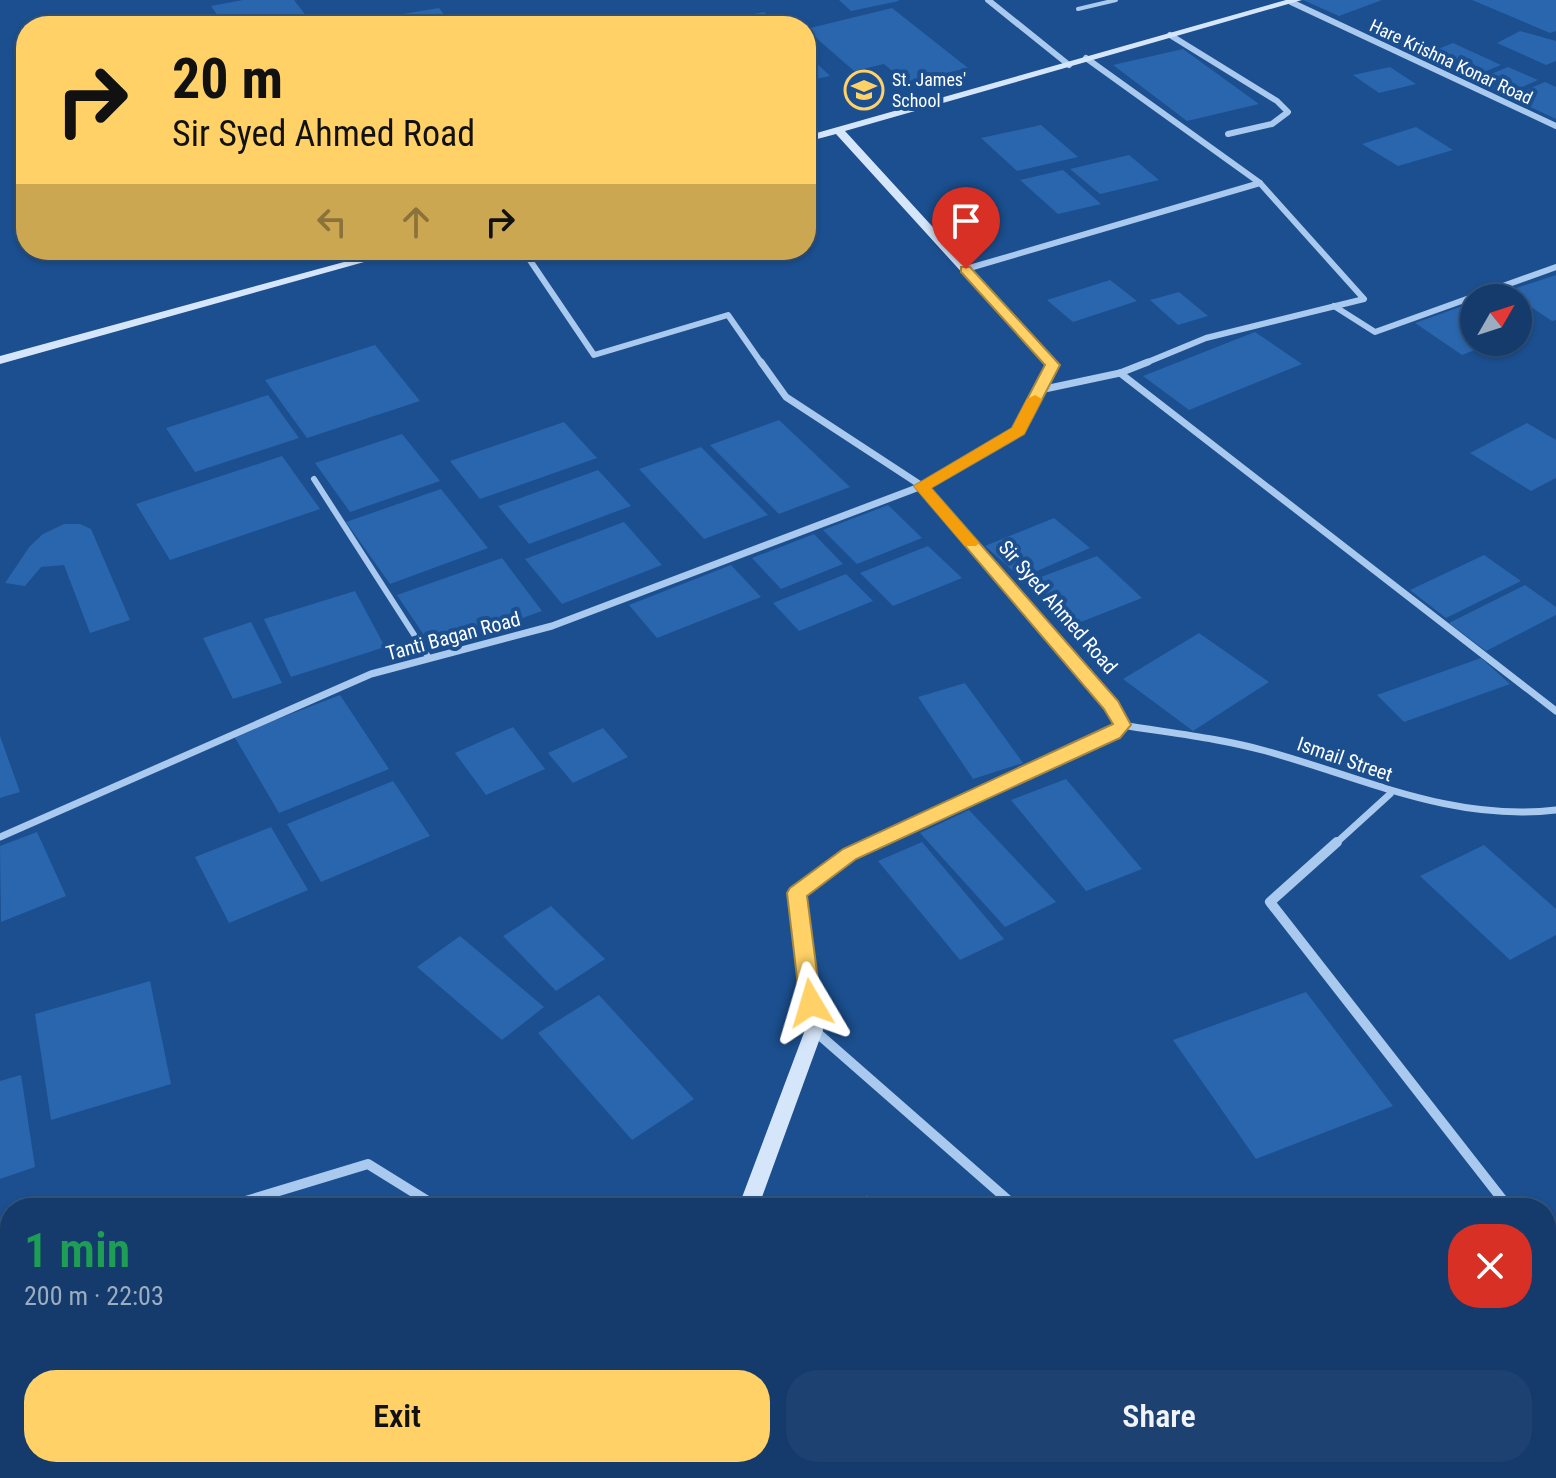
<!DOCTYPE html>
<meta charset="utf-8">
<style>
:root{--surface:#143b6b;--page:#1d4271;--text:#f1f3f6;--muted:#9dadc1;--line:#33557e;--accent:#ffd166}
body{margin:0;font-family:"Roboto Condensed",sans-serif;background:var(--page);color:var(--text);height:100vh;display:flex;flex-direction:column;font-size:30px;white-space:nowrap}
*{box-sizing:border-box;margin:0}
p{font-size:26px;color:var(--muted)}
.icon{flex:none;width:44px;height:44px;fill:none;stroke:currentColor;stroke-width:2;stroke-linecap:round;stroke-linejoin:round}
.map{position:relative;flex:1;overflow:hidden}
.sheet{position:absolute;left:0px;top:1198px;width:1556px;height:280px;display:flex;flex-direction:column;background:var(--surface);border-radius:32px 32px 0 0;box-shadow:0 2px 6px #0004,0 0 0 2px var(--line)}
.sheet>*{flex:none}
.guide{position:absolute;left:16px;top:16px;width:800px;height:244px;border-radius:32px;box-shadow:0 2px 6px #0004,0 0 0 2px var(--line);background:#ffd166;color:#111;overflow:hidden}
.needle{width:52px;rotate:51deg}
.fabs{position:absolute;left:1460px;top:284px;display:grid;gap:16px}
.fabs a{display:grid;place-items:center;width:72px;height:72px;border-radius:50%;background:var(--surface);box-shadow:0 2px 6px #0004,0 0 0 2px var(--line);font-size:40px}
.pin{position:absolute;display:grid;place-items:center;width:68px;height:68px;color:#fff;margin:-82px -34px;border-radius:50% 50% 50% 0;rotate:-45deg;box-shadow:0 0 8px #0007}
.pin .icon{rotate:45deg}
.me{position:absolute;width:88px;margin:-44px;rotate:353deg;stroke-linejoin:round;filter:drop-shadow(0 0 6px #0008)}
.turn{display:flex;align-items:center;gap:28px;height:168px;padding:0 24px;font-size:36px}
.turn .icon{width:104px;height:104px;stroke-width:2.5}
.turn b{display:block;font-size:56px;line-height:68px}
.lanes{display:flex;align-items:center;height:76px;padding:0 24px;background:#0003;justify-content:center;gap:40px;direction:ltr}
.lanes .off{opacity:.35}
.round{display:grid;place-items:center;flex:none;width:84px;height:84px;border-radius:32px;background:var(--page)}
.overview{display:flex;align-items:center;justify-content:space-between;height:136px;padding:0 24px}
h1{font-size:48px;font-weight:600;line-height:60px;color:#1e9e55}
.cta{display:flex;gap:16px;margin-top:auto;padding:16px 24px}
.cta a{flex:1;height:92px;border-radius:32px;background:var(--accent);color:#111;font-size:32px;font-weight:600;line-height:92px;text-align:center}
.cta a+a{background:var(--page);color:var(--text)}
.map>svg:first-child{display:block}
.building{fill:#2a66ad}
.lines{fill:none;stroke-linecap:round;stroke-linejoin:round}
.lane-far1{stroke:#a9c9ee;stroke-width:4}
.lane{stroke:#a9c9ee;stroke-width:6}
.street-far2{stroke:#a9c9ee;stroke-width:6}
.street-far1{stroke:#a9c9ee;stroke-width:7}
.street{stroke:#a9c9ee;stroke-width:10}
.secondary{fill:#d6e6fa;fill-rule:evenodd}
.route{fill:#ffd166;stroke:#a68842;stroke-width:2}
.slow{fill:#f59e0b}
.labels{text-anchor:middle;stroke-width:8;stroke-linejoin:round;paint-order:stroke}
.far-street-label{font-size:18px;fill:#fff;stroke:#1b4f8f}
.far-poi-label{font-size:18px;fill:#fff;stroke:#1b4f8f;text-anchor:start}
.street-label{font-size:20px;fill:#fff;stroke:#1b4f8f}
</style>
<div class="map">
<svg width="1556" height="1478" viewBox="0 0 1556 1478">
<rect width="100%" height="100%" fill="#1b4f8f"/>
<!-- building -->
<g class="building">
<path d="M243,0h51l20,26h-89l-14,-20z"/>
<path d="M839,0h59l1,1 -48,10z"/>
<path d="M1303,0h79l-43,16z"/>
<path d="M1472,0h84v31l-6,2z"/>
<path d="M439,8l14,18h-111v-2z"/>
<path d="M892,8l76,60 -63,14 -21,-18 -30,7 -48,-42z"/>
<path d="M764,12l14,14h-78v-1z"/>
<path d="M166,14l11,12h-56v-1z"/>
<path d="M1520,31l36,10v20l-10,4 -49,-22z"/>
<path d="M1453,43l48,22 -32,13 -49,-22z"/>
<path d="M1183,49l76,55 -72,17 -74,-56z"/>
<path d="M806,53l24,23 -24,5z"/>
<path d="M1390,67l26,17 -37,9 -26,-18z"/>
<path d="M1508,67l30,13 -33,15 -31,-14z"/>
<path d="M1545,82l11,5v32l-47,-22z"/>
<path d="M1041,125l37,32 -61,14 -36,-33z"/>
<path d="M1416,127l37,23 -55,16 -36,-22z"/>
<path d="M1129,155l30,25 -59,14 -30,-25z"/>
<path d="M1063,170l38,34 -43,10 -38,-34z"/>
<path d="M1556,275v45l-4,1 -45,-30z"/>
<path d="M1110,280l27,21 -64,21 -26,-22z"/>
<path d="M1179,292l29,24 -30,9 -28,-25z"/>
<path d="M1474,302v40h22l-34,13 -47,-32z"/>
<path d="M1255,332l47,32 -113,46 -46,-34z"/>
<path d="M375,345l45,56 -113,37 -42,-58z"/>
<path d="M268,395l31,43 -104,34 -29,-44z"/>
<path d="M779,420l71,67 -71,27 -69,-69z"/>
<path d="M564,422l33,36 -117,41 -30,-38z"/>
<path d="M1527,423l29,17v38l-25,13 -61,-38z"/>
<path d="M402,434l38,47 -90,31 -35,-49z"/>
<path d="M701,447l67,68 -64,24 -65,-70z"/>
<path d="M282,456l38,53 -150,51 -34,-56z"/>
<path d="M598,470l33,36 -102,38 -31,-38z"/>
<path d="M441,489l47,59 -98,36 -44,-62z"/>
<path d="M888,505l34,33 -65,26 -34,-34z"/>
<path d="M1054,518l36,30 -69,30 -36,-32z"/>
<path d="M624,522l38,43 -100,39 -37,-45z"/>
<path d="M64,524h16l11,5 39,91 -40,13 -26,-68 -23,2 -16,19 -20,-3 25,-37 13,-12z"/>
<path d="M814,534l29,30 -62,25 -29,-31z"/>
<path d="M928,546l34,32 -69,28 -33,-33z"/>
<path d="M1484,555l37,26 -75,37 -36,-28z"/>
<path d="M1097,556l45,42 -74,29 -43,-44z"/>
<path d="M502,558l40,53 -108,39 -37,-55z"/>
<path d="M731,565l30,32 -104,41 -28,-33z"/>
<path d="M846,574l27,27 -74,30 -26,-28z"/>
<path d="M1525,585l31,22v8l-70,36 -37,-28z"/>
<path d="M355,591l30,56 -94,30 -27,-58z"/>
<path d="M251,622l31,61 -49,16 -30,-61z"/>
<path d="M1199,633l70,49 -76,49 -70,-52z"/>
<path d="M1481,658l29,26 -106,38 -27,-27z"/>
<path d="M965,683l58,80 -50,16 -55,-82z"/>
<path d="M340,695l49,74 -110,44 -45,-77z"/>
<path d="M513,727l32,42 -59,26 -31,-42z"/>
<path d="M603,728l25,29 -55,26 -25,-30z"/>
<path d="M0,736l20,56 -20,6z"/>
<path d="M1066,779l76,90 -56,22 -75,-91z"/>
<path d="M393,781l37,55 -109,46 -34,-58z"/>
<path d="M969,810l87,92 -51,25 -85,-94z"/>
<path d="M271,827l37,63 -79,33 -34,-66z"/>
<path d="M37,832l29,64 -65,26 -1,-76z"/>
<path d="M922,842l82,97 -44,21 -82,-99z"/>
<path d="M1484,845l72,64v26l-46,25 -90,-84z"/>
<path d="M551,906l54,53 -49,32 -53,-55z"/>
<path d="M460,936l84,71 -42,33 -85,-73z"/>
<path d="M150,981l21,103 -120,36 -16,-106z"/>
<path d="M1306,992l87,114 -137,53 -83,-119z"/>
<path d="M599,995l95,104 -62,41 -94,-107z"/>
<path d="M21,1075l14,92 -35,12v-98z"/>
<path d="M867,1195l13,13h-31z"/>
<path d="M10,1305v99l-7,3 -3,-97z"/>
<path d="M10,1423v38h-1l-9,-33z"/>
<path d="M11,1468h122l3,10h-122z"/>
<path d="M176,1468h93l-19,10h-70z"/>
<path d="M303,1468h70l4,10h-86l-1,-3z"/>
<path d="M397,1468h153l5,10h-154z"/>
</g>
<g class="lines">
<!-- lane-far1 -->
<path class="lane-far1" d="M1078,9l38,-9"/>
<!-- lane -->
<path class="lane" d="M314,479l115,179"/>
<!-- street-far2 -->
<g class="street-far2">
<path d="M988,0l81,65"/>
<path d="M1291,2l265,124"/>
<path d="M1170,35l107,66 11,11 -16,12 -44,10"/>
<path d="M1086,58l174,125 104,116 -158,39 -63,26"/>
<path d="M523,250l71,105 134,-40 34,49"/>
<path d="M966,269l294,-86"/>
<path d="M1334,306l41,26 181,-65"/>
</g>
<!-- street-far1 -->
<g class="street-far1">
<path d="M761,362l25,35 136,89"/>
<path d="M1120,373l436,338"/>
<path d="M1040,390l80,-17 28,-11"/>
<path d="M1122,725c48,8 97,13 144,26 98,27 186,71 290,59"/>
<path d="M0,837l371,-163 181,-48 370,-140"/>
<path d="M1335,844l55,-50"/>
</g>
<!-- street -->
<g class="street">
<path d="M1337,842l-67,60 239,306"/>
<path d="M815,1031l202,177"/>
<path d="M210,1208l29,-5 129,-39 71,44"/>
<path d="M0,1242l10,-2"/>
<path d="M1546,1256l10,12"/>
<path d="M1546,1418l10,-6"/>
<path d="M1262,1468l7,10"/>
<path d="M1446,1478l17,-10"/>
</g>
<!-- secondary -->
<g class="secondary">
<path d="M1286,0h16l-457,131 214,234 -36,69 -93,53 187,214 13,24 -10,13 -264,121 -50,37 17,134 -65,178h-20l67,-178 -17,-137 3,-5 53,-39 264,-119 6,-6 -9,-16 -190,-222 98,-57 33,-64 -210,-231 -30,8v-6z"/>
<path d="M388,250h19l-407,114v-8z"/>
<path d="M647,1468h23l4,10h-23z"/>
</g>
</g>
<!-- route -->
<path class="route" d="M961,267h9l90,98 -36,69 -93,54 187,213 13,24 -11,13 -264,121 -49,37 14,107 -10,8 -11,-8 -13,-110 3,-5 53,-39 270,-125 -9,-15 -190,-223 98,-58 33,-63 -84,-93z"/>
<!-- slow -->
<path class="slow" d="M1035,395l7,4 -18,35 -93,54 48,55 -3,3h-11l-51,-60 98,-58 15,-29z"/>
<!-- icons -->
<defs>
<g id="school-ring" transform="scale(2)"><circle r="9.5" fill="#1b4f8f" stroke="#ffd166" stroke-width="1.5"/><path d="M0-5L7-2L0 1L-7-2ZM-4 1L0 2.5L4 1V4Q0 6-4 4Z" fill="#ffd166"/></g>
</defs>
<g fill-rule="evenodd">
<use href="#school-ring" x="864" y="90"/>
</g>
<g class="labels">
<!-- far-street labels -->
<g class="far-street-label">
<text transform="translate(1451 62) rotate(25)" y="6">Hare Krishna Konar Road</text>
</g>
<!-- far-poi labels -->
<g class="far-poi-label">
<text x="892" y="86">St. James'<tspan x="892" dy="21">School</tspan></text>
</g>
<!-- street labels -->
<g class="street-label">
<text transform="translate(1058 607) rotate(49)" y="7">Sir Syed Ahmed Road</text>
<text transform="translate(453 636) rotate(-15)" y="7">Tanti Bagan Road</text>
<text transform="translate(1345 759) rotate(19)" y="7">Ismail Street</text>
</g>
</g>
</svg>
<div class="fabs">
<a><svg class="needle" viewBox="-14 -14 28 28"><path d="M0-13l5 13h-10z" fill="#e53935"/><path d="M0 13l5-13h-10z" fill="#9dadc1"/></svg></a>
</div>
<div class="pin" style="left:966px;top:269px;background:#d93025"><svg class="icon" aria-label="arrive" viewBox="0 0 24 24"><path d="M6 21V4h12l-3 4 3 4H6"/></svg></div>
<svg class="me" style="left:811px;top:1003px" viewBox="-20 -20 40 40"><path d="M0-17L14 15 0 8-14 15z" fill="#ffd166" stroke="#fff" stroke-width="4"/></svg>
<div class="guide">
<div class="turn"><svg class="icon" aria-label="right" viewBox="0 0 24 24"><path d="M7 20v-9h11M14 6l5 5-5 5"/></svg><div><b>20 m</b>Sir Syed Ahmed Road</div></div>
<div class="lanes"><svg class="icon off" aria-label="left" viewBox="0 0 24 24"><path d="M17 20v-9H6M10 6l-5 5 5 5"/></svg><svg class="icon off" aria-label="ahead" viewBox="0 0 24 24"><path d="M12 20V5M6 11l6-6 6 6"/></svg><svg class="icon" aria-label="right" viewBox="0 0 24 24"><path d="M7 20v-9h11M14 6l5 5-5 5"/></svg></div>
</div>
<section class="sheet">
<div class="overview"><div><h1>1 min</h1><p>200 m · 22:03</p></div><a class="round" style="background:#d93025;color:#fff"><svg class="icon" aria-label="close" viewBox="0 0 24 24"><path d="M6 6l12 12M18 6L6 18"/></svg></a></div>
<div class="cta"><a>Exit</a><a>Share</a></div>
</section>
</div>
